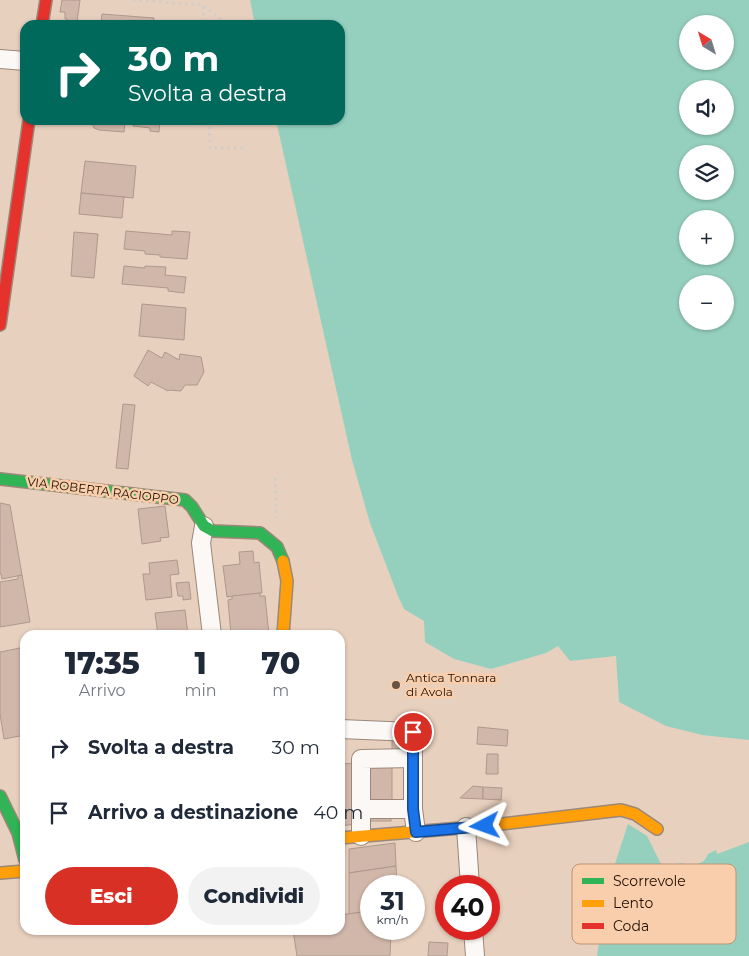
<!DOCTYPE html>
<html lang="it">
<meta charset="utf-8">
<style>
:root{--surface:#fff;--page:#f2f2f3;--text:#1f2937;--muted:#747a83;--accent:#d93025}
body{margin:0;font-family:Montserrat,sans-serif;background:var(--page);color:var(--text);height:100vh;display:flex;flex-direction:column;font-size:19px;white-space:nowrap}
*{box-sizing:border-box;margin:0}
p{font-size:16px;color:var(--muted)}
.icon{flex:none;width:28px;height:28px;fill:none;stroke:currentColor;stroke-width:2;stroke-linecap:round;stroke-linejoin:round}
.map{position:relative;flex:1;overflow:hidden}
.drawer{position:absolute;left:20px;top:630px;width:325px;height:305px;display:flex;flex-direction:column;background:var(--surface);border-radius:15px;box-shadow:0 1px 4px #0004}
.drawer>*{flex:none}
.hud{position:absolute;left:20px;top:20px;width:325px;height:105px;border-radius:15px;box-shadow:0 1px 4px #0004;background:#00695c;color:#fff;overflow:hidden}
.needle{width:32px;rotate:322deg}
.controls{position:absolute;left:679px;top:15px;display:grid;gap:10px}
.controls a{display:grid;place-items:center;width:55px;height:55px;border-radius:50%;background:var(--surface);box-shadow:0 1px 4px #0004;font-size:25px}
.speed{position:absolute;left:360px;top:875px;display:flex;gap:10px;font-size:25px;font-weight:700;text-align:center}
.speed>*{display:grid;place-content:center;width:65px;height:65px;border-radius:50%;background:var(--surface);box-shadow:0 1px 4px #0004;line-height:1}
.speed small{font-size:12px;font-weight:400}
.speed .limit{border:8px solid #d22;background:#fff;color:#111}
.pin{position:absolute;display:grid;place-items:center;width:42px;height:42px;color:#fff;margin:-21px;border:2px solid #fff;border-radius:50%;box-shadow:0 1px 5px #0007}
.me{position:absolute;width:55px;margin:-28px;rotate:266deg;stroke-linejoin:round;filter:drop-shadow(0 0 4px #0008)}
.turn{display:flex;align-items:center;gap:18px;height:105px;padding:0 25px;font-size:22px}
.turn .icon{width:65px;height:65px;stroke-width:2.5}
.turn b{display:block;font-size:35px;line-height:42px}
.eta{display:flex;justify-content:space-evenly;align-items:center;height:85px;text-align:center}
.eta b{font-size:30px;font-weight:800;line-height:35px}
.action{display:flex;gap:10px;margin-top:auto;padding:10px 25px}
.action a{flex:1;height:58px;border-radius:30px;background:var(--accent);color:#fff;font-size:20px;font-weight:800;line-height:58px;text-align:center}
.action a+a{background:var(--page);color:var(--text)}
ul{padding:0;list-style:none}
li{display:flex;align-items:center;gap:15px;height:65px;padding:0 25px}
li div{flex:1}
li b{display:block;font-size:19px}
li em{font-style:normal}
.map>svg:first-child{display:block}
.water{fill:#95d0be;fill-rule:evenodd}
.building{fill:#d1b7aa;stroke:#ae988c}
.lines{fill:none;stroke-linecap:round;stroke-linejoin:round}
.street-casing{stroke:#9c8878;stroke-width:20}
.fast-casing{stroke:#9c8878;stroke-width:14}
.slow-casing{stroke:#9c8878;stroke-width:14}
.jam-casing{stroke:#9c8878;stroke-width:14}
.path{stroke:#d4cdc6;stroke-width:3;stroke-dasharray:2.5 4;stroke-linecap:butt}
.street{stroke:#fcf8f5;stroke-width:18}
.fast{stroke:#30b455;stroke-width:11}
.slow{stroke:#ff9f0a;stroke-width:11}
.jam{stroke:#e5322d;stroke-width:11}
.route-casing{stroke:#114b97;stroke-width:12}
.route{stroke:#1a73e8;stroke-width:9}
.poi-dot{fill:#685344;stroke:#f9ceac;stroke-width:2}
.labels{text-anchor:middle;stroke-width:5;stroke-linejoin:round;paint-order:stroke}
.street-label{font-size:12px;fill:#231002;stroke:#f9ceac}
.poi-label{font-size:12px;fill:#231002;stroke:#f9ceac;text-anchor:start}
.key{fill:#f9ceac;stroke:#b99579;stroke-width:1}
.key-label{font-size:14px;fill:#231002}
</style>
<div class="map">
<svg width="749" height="956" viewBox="0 0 749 956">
<rect width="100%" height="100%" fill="#e8d0be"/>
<!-- water -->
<g class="water">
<path d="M250,0h499v740l-47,-5 -36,-9 -47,-24 -3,-46 -46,5 -12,-15 -12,7 -55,16 -37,-10 -29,-17 -1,-21 -20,-12 -6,-13 -28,-73 -18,-63 -76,-340h64v-95h-85zM688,24h37v37h-37zM688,89h37v37h-37zM688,154h37v37h-37zM688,219h37v37h-37zM688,284h37v37h-37z"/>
<path d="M628,824l19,12 14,28 9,1 12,-2 11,3 11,-5 4,-7 8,-4 1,4 32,-12v114h-152l10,-68z"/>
</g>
<!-- building -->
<g class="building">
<path d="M62,0h18l-3,22 -10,-1v-2h-2v-7h-5z"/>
<path d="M102,14l52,4 -1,7h-52z"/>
<path d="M92,120h39l-1,3 -5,-1 -1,10 -25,-2 -5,-2 -2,-5z"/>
<path d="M134,120h26l-1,12 -9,-1v-3l-17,-2z"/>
<path d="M85,161l51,5 -3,32 -52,-5z"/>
<path d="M81,193l43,4 -2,21 -43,-4z"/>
<path d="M126,231l46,4v-4l18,1 -3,27 -27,-2v-2l-15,-1v-3l-21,-2z"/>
<path d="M74,232l24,2 -4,44 -23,-2z"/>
<path d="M124,266l21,2v-2l21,1 -1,8 21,2 -2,16 -16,-2v-3l-46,-4z"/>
<path d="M142,304l44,4 -2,32 -45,-4z"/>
<path d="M148,350l14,8 3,-6 14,8 1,-6 21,3 3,15 -7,13h-12l-4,6 -12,-1 -1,1 -17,-9 -3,4 -14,-10z"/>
<path d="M123,404l12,1 -7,64 -12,-1z"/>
<path d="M0,503l10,2 12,70 -20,4 -1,-5h-1z"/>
<path d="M165,506l4,31 -9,1 1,3 -19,3 -4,-35z"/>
<path d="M253,551l1,12 5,-1 3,31 -35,4 -4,-31 17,-2 -1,-12z"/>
<path d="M177,560l2,14 -9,1 2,22 -26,3 -3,-26h7l-1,-11z"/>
<path d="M22,575l8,47 -30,5v-45l18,-3v-3z"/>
<path d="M189,582l2,17 -8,1v-4h-5l-2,-13z"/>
<path d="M260,593v3h5l4,39h-38l-3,-35 4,-1v-3z"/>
<path d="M185,610l3,25h-30l-3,-22z"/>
<path d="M25,647v88l-21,4 -4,-25v-62z"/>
<path d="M478,727l30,3 -1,16 -30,-2z"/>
<path d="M392,739h14l-1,15h-13z"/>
<path d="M487,754h11v20h-12z"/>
<path d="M357,763v61l-17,2v-62z"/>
<path d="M392,763v42h-26l-1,-41z"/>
<path d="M473,786l10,1v12l-23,-1z"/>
<path d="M483,787l19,1 -1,12 -18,-1z"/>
<rect x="366" y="813" width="25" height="8"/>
<path d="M395,843l1,23 -47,7v-24z"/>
<path d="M396,866l1,20h-26v25l-22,3v-41z"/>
<path d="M371,911v18h20l-1,27h-93l-4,-26h47v-15z"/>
<path d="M429,942l19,1 -1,13h-19z"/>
</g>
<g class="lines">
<!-- street casing -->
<g class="street-casing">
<g id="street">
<path d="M0,59l25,2"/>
<path d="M204,526l-3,17 11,92"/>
<path d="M340,729l73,3v77l3,23"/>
<path d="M361,809h52"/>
<path d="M466,827l4,59"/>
<path d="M361,836v-77l52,-1"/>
<path d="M473,929l2,27"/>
</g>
</g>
<!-- fast casing -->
<g class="fast-casing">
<g id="fast">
<path d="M0,479l185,21 7,7 12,19 9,5 47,2 17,14 6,14"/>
<path d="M0,796l18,37 7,27"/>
</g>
</g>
<!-- slow casing -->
<g class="slow-casing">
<g id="slow">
<path d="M283,561l4,20 -4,54"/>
<path d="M340,838l145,-12 136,-16 14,4 22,15"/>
<path d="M0,873l25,-2"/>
</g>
</g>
<!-- jam casing -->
<g class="jam-casing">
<g id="jam">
<path d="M42,25l4,-25"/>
<path d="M0,325l29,-205"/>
</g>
</g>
<!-- path -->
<g class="path">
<path d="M133,0l70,5 1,20"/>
<path d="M204,6l25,19"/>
<path d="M209,120l1,28h36"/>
<path d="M275,478l1,40"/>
</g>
<!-- street -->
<use href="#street" class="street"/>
<!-- fast -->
<use href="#fast" class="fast"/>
<!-- slow -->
<use href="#slow" class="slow"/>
<!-- jam -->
<use href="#jam" class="jam"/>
</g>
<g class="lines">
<!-- route casing -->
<g class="route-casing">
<path id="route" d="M413,732v77l3,23 69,-6"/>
</g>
<!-- route -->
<use href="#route" class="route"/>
</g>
<!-- markers -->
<circle class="poi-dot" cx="396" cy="685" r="5"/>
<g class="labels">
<!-- street labels -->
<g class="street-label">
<text transform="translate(103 491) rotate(7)" y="4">VIA ROBERTA RACIOPPO</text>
</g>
<!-- poi labels -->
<g class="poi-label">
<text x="406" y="682">Antica Tonnara<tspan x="406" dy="14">di Avola</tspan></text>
</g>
</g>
<!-- legend -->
<rect x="572" y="864" width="164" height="80" rx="8" class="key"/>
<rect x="582" y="878" width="22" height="6" fill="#30b455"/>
<rect x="582" y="900" width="22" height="7" fill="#ff9f0a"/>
<rect x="582" y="923" width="22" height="6" fill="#e5322d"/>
<g class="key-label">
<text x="613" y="886">Scorrevole</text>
<text x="613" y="908">Lento</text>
<text x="613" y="931">Coda</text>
</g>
</svg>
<div class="controls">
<a><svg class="needle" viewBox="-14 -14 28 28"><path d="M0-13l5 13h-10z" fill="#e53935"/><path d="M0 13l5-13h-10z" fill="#747a83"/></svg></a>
<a><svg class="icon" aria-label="sound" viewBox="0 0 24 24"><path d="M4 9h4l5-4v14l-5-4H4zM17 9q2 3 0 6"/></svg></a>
<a><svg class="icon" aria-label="layers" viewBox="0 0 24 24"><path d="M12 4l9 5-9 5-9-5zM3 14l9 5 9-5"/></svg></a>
<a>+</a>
<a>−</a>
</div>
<div class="speed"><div>31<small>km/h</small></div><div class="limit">40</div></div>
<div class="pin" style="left:413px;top:732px;background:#d93025"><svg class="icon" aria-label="arrive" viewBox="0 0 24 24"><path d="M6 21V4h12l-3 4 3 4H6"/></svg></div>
<svg class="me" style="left:485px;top:826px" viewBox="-20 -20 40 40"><path d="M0-17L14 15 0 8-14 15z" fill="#1a73e8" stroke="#fff" stroke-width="4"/></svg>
<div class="hud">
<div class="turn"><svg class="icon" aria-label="right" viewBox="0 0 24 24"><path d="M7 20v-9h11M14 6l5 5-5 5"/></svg><div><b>30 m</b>Svolta a destra</div></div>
</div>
<section class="drawer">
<div class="eta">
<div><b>17:35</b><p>Arrivo</p></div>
<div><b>1</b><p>min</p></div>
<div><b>70</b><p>m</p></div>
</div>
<ul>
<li><svg class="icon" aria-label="right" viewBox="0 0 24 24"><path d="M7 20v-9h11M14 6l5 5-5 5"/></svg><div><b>Svolta a destra</b></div><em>30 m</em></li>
<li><svg class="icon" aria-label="arrive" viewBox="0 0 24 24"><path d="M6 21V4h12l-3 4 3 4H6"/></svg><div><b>Arrivo a destinazione</b></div><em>40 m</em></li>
</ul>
<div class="action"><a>Esci</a><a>Condividi</a></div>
</section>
</div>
